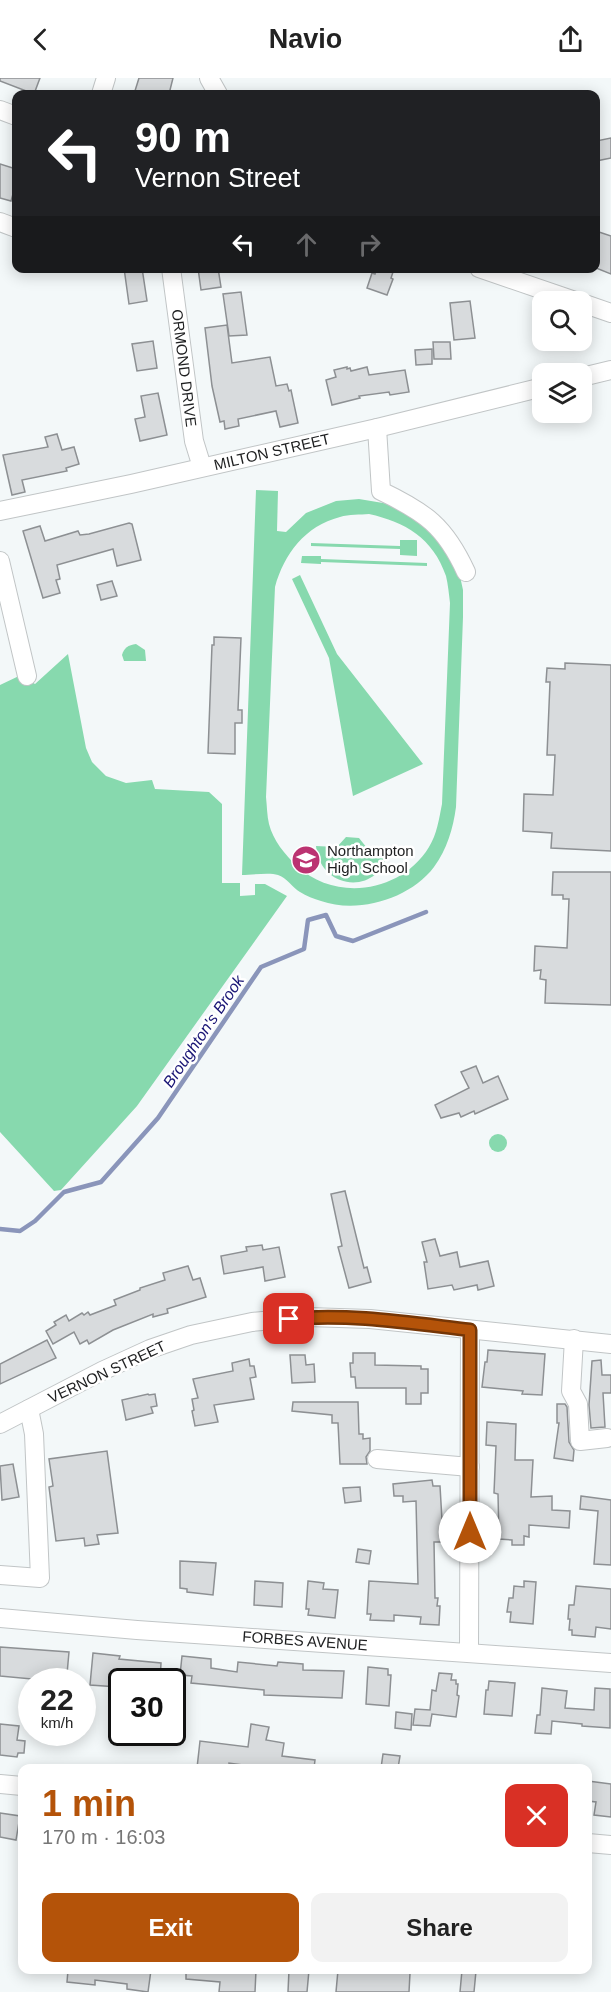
<!DOCTYPE html>
<meta charset="utf-8">
<style>
:root{--surface:#fff;--page:#f2f2f2;--text:#222;--muted:#767676;--accent:#b45309}
body{margin:0;font-family:Arial,sans-serif;background:var(--page);color:var(--text);height:100vh;display:flex;flex-direction:column;font-size:22px;white-space:nowrap}
*{box-sizing:border-box;margin:0}
p{font-size:20px;color:var(--muted)}
.icon{flex:none;width:33px;height:33px;fill:none;stroke:currentColor;stroke-width:2;stroke-linecap:round;stroke-linejoin:round}
.map{position:relative;flex:1;overflow:hidden}
.side{position:absolute;left:18px;top:1686px;width:574px;height:210px;display:flex;flex-direction:column;background:var(--surface);border-radius:12px;box-shadow:0 3px 15px #0003}
.side>*{flex:none}
.banner{position:absolute;left:12px;top:12px;width:588px;height:183px;border-radius:12px;box-shadow:0 3px 15px #0003;background:#202124;color:#fff;overflow:hidden}
.tools{position:absolute;left:532px;top:213px;display:grid;gap:12px}
.tools a{display:grid;place-items:center;width:60px;height:60px;border-radius:12px;background:var(--surface);box-shadow:0 3px 15px #0003;font-size:30px}
.speed{position:absolute;left:18px;top:1590px;display:flex;gap:12px;font-size:30px;font-weight:700;text-align:center}
.speed>*{display:grid;place-content:center;width:78px;height:78px;border-radius:50%;background:var(--surface);box-shadow:0 3px 15px #0003;line-height:1}
.speed small{font-size:15px;font-weight:400}
.speed .limit{border:3px solid #111;border-radius:9px;background:#fff;color:#111}
.pin{position:absolute;display:grid;place-items:center;width:51px;height:51px;color:#fff;margin:-26px;border-radius:12px;box-shadow:0 3px 9px #0006}
.me{position:absolute;width:66px;margin:-33px;rotate:0deg;stroke-linejoin:round;filter:drop-shadow(0 0 4px #0008)}
.turn{display:flex;align-items:center;gap:21px;height:126px;padding:0 24px;font-size:27px}
.turn .icon{width:78px;height:78px;stroke-width:2.5}
.turn b{display:block;font-size:42px;line-height:51px}
.lanes{display:flex;align-items:center;height:57px;padding:0 24px;background:#0003;justify-content:center;gap:30px;direction:ltr}
.lanes .off{opacity:.35}
.round{display:grid;place-items:center;flex:none;width:63px;height:63px;border-radius:12px;background:var(--page)}
.head{display:flex;align-items:center;justify-content:space-between;height:102px;padding:0 24px}
h1{font-size:36px;font-weight:700;line-height:45px;color:var(--accent)}
.cta{display:flex;gap:12px;margin-top:auto;padding:12px 24px}
.cta a{flex:1;height:69px;border-radius:12px;background:var(--accent);color:#fff;font-size:24px;font-weight:700;line-height:69px;text-align:center}
.cta a+a{background:var(--page);color:var(--text)}
header{display:flex;justify-content:space-between;align-items:center;height:78px;padding:0 24px;background:var(--surface);font-size:27px;font-weight:700}
.map>svg:first-child{display:block}
.green{fill:#87d9ae;fill-rule:evenodd}
.lines{fill:none;stroke-linecap:round;stroke-linejoin:round}
.stream{stroke:#8a95ba;stroke-width:4.5}
.building{fill:#d8dbdd;stroke:#8d9093;stroke-width:1.5}
.minor-casing{stroke:#c1c5c6;stroke-width:20}
.minor{stroke:#fff;stroke-width:18}
.route-casing{stroke:#753606;stroke-width:15}
.route{stroke:#b45309;stroke-width:10}
.labels{text-anchor:middle;stroke-width:5;stroke-linejoin:round;paint-order:stroke}
.street-label{font-size:15px;fill:#1e1f20;stroke:#fff}
.poi-label{font-size:15px;fill:#1e1f20;stroke:#fff;text-anchor:start}
.water-label{font-size:16px;font-style:italic;fill:#191575;stroke:#fff}
</style>
<header><svg class="icon" aria-label="back" viewBox="0 0 24 24"><path d="M15 5l-7 7 7 7"/></svg>Navio<svg class="icon" aria-label="share" viewBox="0 0 24 24"><path d="M12 15V3M7 8l5-5 5 5M5 13v7h14v-7"/></svg></header>
<div class="map">
<svg width="611" height="1914" viewBox="0 0 611 1914">
<rect width="100%" height="100%" fill="#f3f8f9"/>
<!-- green -->
<g class="green">
<path d="M256,412l22,1 -1,40 9,1 20,-19 30,-12 23,-2 30,5 45,26 24,37 5,23v27l-7,190c-3,22 -9,42 -22,60 -24,32 -76,47 -113,34 -7,-2 -15,-5 -21,-9 -7,-4 -14,-15 -22,-17 -8,-3 -27,0 -36,0zM369,436c36,8 64,24 77,62 2,8 3,19 4,27l-8,201c-3,15 -5,30 -13,43 -28,46 -94,55 -132,19 -12,-11 -24,-26 -28,-42 -2,-8 -2,-18 -3,-27l9,-210c9,-33 30,-61 65,-70 9,-3 20,-2 29,-3z"/>
<path d="M400,462h17v16l-17,-1v-6l-89,-3v-3l89,3z"/>
<path d="M302,478h19v3l106,4v3l-106,-4v2l-20,-1z"/>
<path d="M300,497l37,79 86,110 -70,32 -24,-138 -37,-79z"/>
<path d="M136,566l9,6 1,11h-22l-2,-6c2,-7 6,-10 14,-11z"/>
<path d="M68,576l18,94 6,14 14,14 20,7 26,-3 3,9 54,3 13,12v79h18v13l15,-1v-11h10l22,12 -150,210 -76,84 -7,1 -54,-59v-447l21,-10 14,9z"/>
<path d="M346,759l13,1 8,10 21,1c-6,47 -68,43 -72,-3l21,1z"/>
<circle cx="498" cy="1065" r="9"/>
</g>
<g class="lines">
<!-- stream -->
<path class="stream" d="M0,1151l20,2 15,-10 29,-29 37,-10 57,-64 103,-151 43,-18 4,-29 18,-5 10,21 17,5 73,-29"/>
</g>
<!-- building -->
<g class="building">
<path d="M0,0h40l-6,16 -34,-13z"/>
<path d="M139,0h34l-4,16h-35z"/>
<path d="M611,60v20l-15,3v-20z"/>
<path d="M0,86l16,5v15l-5,17 -11,-3z"/>
<path d="M596,153l15,5v38l-15,-6z"/>
<path d="M124,190h18l5,33 -18,3z"/>
<path d="M198,190h20l3,19 -20,3z"/>
<path d="M377,190l16,4 -2,6 2,1 -6,16 -20,-7 5,-15 3,1z"/>
<path d="M241,214l6,43 -18,1 -6,-42z"/>
<path d="M470,223l5,37 -21,2 -4,-37z"/>
<path d="M227,247l5,38 38,-6 6,29 11,-2 2,7 2,-1 7,33 -18,4 -4,-16 -38,8 1,7 -14,3 -1,-8 -4,1 -8,-36 -7,-58z"/>
<path d="M153,263l4,27 -20,3 -5,-27z"/>
<path d="M433,264h17l1,17h-17z"/>
<path d="M432,271v15l-16,1 -1,-15z"/>
<path d="M347,289v2l3,-1 1,3 16,-4 2,8 36,-5 4,22 -19,3 -1,-3 -30,4 1,2 -28,7 -6,-25 10,-3 -2,-7z"/>
<path d="M158,315l9,42 -27,6 -5,-22 10,-2 -4,-21z"/>
<path d="M57,356l5,16 12,-3 5,17 -13,4 1,3 -45,9 3,12 -13,3 -9,-40 45,-8 -3,-10z"/>
<path d="M129,445l3,1 9,36 -24,6 -4,-17 -56,16 3,14 -4,1 4,13 -17,5 -20,-67 17,-5 5,15 33,-10 2,4 9,-1z"/>
<path d="M112,503l5,15 -16,4 -4,-15z"/>
<path d="M214,559l27,1 -3,72h4v13h-7v31l-27,-1 4,-108h2z"/>
<path d="M565,585l46,2v186l-60,-3 1,-15 -29,-2 1,-37 29,1 2,-40h-8l3,-73h-4l1,-14 18,1z"/>
<path d="M553,794h58v133l-66,-2 1,-23 -6,-1 1,-9 -7,1 1,-25 32,2 2,-49h-6v-4h-11z"/>
<path d="M476,988l7,17 15,-7 10,23 -33,15 -1,-3 -13,6 -2,-4 -18,5 -6,-13 34,-17 -8,-16z"/>
<path d="M345,1113l19,77 3,-1 4,15 -22,6 -11,-41 4,-1 -11,-52z"/>
<path d="M435,1161l5,17 17,-4 3,15 28,-6 6,25 -16,4 -1,-5 -23,5 -2,-5 -24,4 -4,-27h3l-5,-20z"/>
<path d="M262,1167l1,5 16,-3 6,30 -20,4 -2,-14 -39,7 -3,-18 26,-5 -1,-4z"/>
<path d="M188,1188l5,14 7,-2 6,19 -39,12 1,4 -15,4v-3l-40,16 -24,14 -2,-4 -7,4 -6,-12 -21,12 -7,-13 10,-6 -2,-3 12,-7 3,6 13,-8 2,2 4,-3 2,3 26,-10 -2,-5 26,-10v-2l25,-8 -2,-7z"/>
<path d="M47,1262l9,18 -56,26v-20z"/>
<path d="M488,1272l57,4 -3,41 -20,-1 1,-3 -41,-4 3,-25h2z"/>
<path d="M353,1275h22v12l46,1v3h7v24h-7v11h-15v-16h-50l-1,-11h-4l-1,-14h3z"/>
<path d="M290,1277h15l1,10 8,-1 1,18 -23,1z"/>
<path d="M249,1281l1,7h4l2,11 -6,1 4,21 -40,6 4,17 -23,4 -3,-15 2,-1 -2,-11 6,-1 -5,-19 40,-8 -1,-8z"/>
<path d="M601,1282l1,15h9v18h-8l2,34 -14,1 -2,-23 3,-44z"/>
<path d="M148,1316l1,1 6,-1 2,12 -6,1 2,6 -27,7 -4,-20z"/>
<path d="M293,1324h65l1,32h4v5l7,-1v13l-4,6 1,7h-27l-2,-41h-6v-8l-40,-4z"/>
<path d="M557,1326h8l2,3 2,35 5,8 -1,11 -19,-3 5,-35h-2z"/>
<path d="M487,1344l29,2 -1,36h18l-2,37 21,-1v14l18,1 -1,17 -40,-3v12l-5,-1v9h-12v-5l-13,-1 -1,-45 -4,-1 2,-47 -10,-1z"/>
<path d="M107,1373l11,82 -21,2 2,9 -14,2 -1,-8 -28,3 -7,-54 4,-1 -4,-27z"/>
<path d="M13,1386l6,33 -17,3 -2,-34z"/>
<path d="M432,1402l1,6h7l2,34h4v22h-12l1,56h3l-1,8h3l-1,19 -19,-1 1,-7 -27,-2v6l-24,-1 1,-6h-4l2,-33 49,3 -2,-83 -13,1v-6h-9l-1,-12z"/>
<path d="M360,1409l1,14 -16,2 -2,-15z"/>
<path d="M581,1418l30,4v65l-17,-1 4,-53 -18,-2z"/>
<path d="M358,1471l13,2 -2,13 -13,-2z"/>
<path d="M180,1483l36,2 -3,32 -26,-3v-3l-7,-1z"/>
<path d="M255,1503l28,2 -1,24 -28,-2z"/>
<path d="M308,1503l16,2 -1,6 15,1 -3,28 -27,-3 1,-6h-3z"/>
<path d="M524,1503l12,1 -3,42 -23,-2 1,-10h-4l2,-14h4l1,-12 10,1z"/>
<path d="M576,1508l35,3v40l-15,-2 -1,10 -23,-2v-5h-3l1,-11h-2l1,-14h5z"/>
<path d="M0,1569l69,5 -2,22 -14,-2v9l-53,-5z"/>
<path d="M93,1575l27,3 -1,3 42,4 -1,19 -42,-4v9l-28,-2z"/>
<path d="M182,1578l29,3v9l26,4 1,-10 39,4 1,-4 25,2v6l41,1 -2,27 -78,-3v-5l-73,-7 1,-7 -12,-1z"/>
<path d="M368,1589l20,2v6h3l-2,31 -23,-2z"/>
<path d="M439,1595l13,1 -1,6h5v4h2l-1,11 2,1 -3,21 -24,-3 -2,12 -17,-1 2,-16 15,1 2,-20 4,1z"/>
<path d="M489,1603l26,2 -3,33 -28,-2 2,-24h2z"/>
<path d="M542,1610l25,3 -2,17 29,2 1,-22 15,1v39l-28,-2v-2l-30,-3 -1,13 -16,-1 2,-18h3z"/>
<path d="M396,1634l16,2 -1,16 -16,-2z"/>
<path d="M0,1646l19,2 -2,14 8,1 -1,12h-6l-1,4 -17,-2z"/>
<path d="M251,1646l18,3 -3,13 18,3 -2,13 33,4 -1,8h-57v-1l-28,-4v5h-32l3,-27 48,6z"/>
<path d="M383,1676l17,2 -2,12h-17z"/>
<path d="M588,1703l23,3v33l-17,-2 2,-13 -8,-1z"/>
<path d="M0,1735l20,3 -4,24 -16,-3z"/>
<path d="M68,1892h83l-3,22 -21,-3v-5l-32,-4v5l-28,-3z"/>
<path d="M186,1892h70l-1,22h-36l1,-10 -34,-3z"/>
<path d="M289,1892h20l-2,22h-19z"/>
<path d="M338,1892h69v3h3l-1,19h-73z"/>
<path d="M462,1892l14,1 -2,21h-14z"/>
</g>
<g class="lines">
<!-- minor casing -->
<g class="minor-casing">
<g id="minor">
<path d="M209,0l9,16"/>
<path d="M101,16l5,-16"/>
<path d="M0,32l16,6"/>
<path d="M0,144l16,6"/>
<path d="M171,190l23,173 8,26"/>
<path d="M479,190l99,34"/>
<path d="M582,225l29,10"/>
<path d="M582,299l29,-7"/>
<path d="M377,350l4,63c44,21 64,35 85,81"/>
<path d="M0,433l131,-27 246,-56 166,-41"/>
<path d="M0,483l27,115"/>
<path d="M574,1261l-3,52 7,13 2,37 27,-3"/>
<path d="M0,1346l102,-53 48,-22 41,-14 61,-13 56,-5 62,2 241,25"/>
<path d="M377,1381l93,8"/>
<path d="M0,1497l40,3 -6,-144 -5,-25"/>
<path d="M0,1540l137,12 474,33"/>
<path d="M469,1574l1,-322"/>
<path d="M0,1706l22,2"/>
<path d="M588,1765l23,2"/>
</g>
</g>
<!-- minor -->
<use href="#minor" class="minor"/>
</g>
<g class="lines">
<!-- route casing -->
<g class="route-casing">
<path id="route" d="M289,1241c60,-6 121,4 181,11v202"/>
</g>
<!-- route -->
<use href="#route" class="route"/>
</g>
<!-- icons -->
<defs>
<g id="school-disc" transform="scale(1.5)"><circle r="9.5" fill="#bb3371" stroke="#fff"/><path d="M0-5L7-2L0 1L-7-2ZM-4 1L0 2.5L4 1V4Q0 6-4 4Z" fill="#fff"/></g>
</defs>
<g fill-rule="evenodd">
<use href="#school-disc" x="306" y="782"/>
</g>
<g class="labels">
<!-- street labels -->
<g class="street-label">
<text transform="translate(184 290) rotate(83)" y="5">ORMOND DRIVE</text>
<text transform="translate(272 374) rotate(-13)" y="5">MILTON STREET</text>
<text transform="translate(107 1294) rotate(-25)" y="5">VERNON STREET</text>
<text transform="translate(305 1563) rotate(4)" y="5">FORBES AVENUE</text>
</g>
<!-- poi labels -->
<g class="poi-label">
<text x="327" y="778">Northampton<tspan x="327" dy="17">High School</tspan></text>
</g>
<!-- water labels -->
<g class="water-label">
<text transform="translate(203 953) rotate(-56)" y="6">Broughton's Brook</text>
</g>
</g>
</svg>
<div class="tools">
<a><svg class="icon" aria-label="search" viewBox="0 0 24 24"><circle cx="10" cy="10" r="6"/><path d="M15 15l6 6"/></svg></a>
<a><svg class="icon" aria-label="layers" viewBox="0 0 24 24"><path d="M12 4l9 5-9 5-9-5zM3 14l9 5 9-5"/></svg></a>
</div>
<div class="speed"><div>22<small>km/h</small></div><div class="limit">30</div></div>
<div class="pin" style="left:289px;top:1241px;background:#d93025"><svg class="icon" aria-label="arrive" viewBox="0 0 24 24"><path d="M6 21V4h12l-3 4 3 4H6"/></svg></div>
<svg class="me" style="left:470px;top:1454px" viewBox="-20 -20 40 40"><circle r="19" fill="#fff"/><path d="M0-13L10 11 0 6-10 11z" fill="#b45309"/></svg>
<div class="banner">
<div class="turn"><svg class="icon" aria-label="left" viewBox="0 0 24 24"><path d="M17 20v-9H6M10 6l-5 5 5 5"/></svg><div><b>90 m</b>Vernon Street</div></div>
<div class="lanes"><svg class="icon" aria-label="left" viewBox="0 0 24 24"><path d="M17 20v-9H6M10 6l-5 5 5 5"/></svg><svg class="icon off" aria-label="ahead" viewBox="0 0 24 24"><path d="M12 20V5M6 11l6-6 6 6"/></svg><svg class="icon off" aria-label="right" viewBox="0 0 24 24"><path d="M7 20v-9h11M14 6l5 5-5 5"/></svg></div>
</div>
<section class="side">
<div class="head"><div><h1>1 min</h1><p>170 m · 16:03</p></div><a class="round" style="background:#d93025;color:#fff"><svg class="icon" aria-label="close" viewBox="0 0 24 24"><path d="M6 6l12 12M18 6L6 18"/></svg></a></div>
<div class="cta"><a>Exit</a><a>Share</a></div>
</section>
</div>
